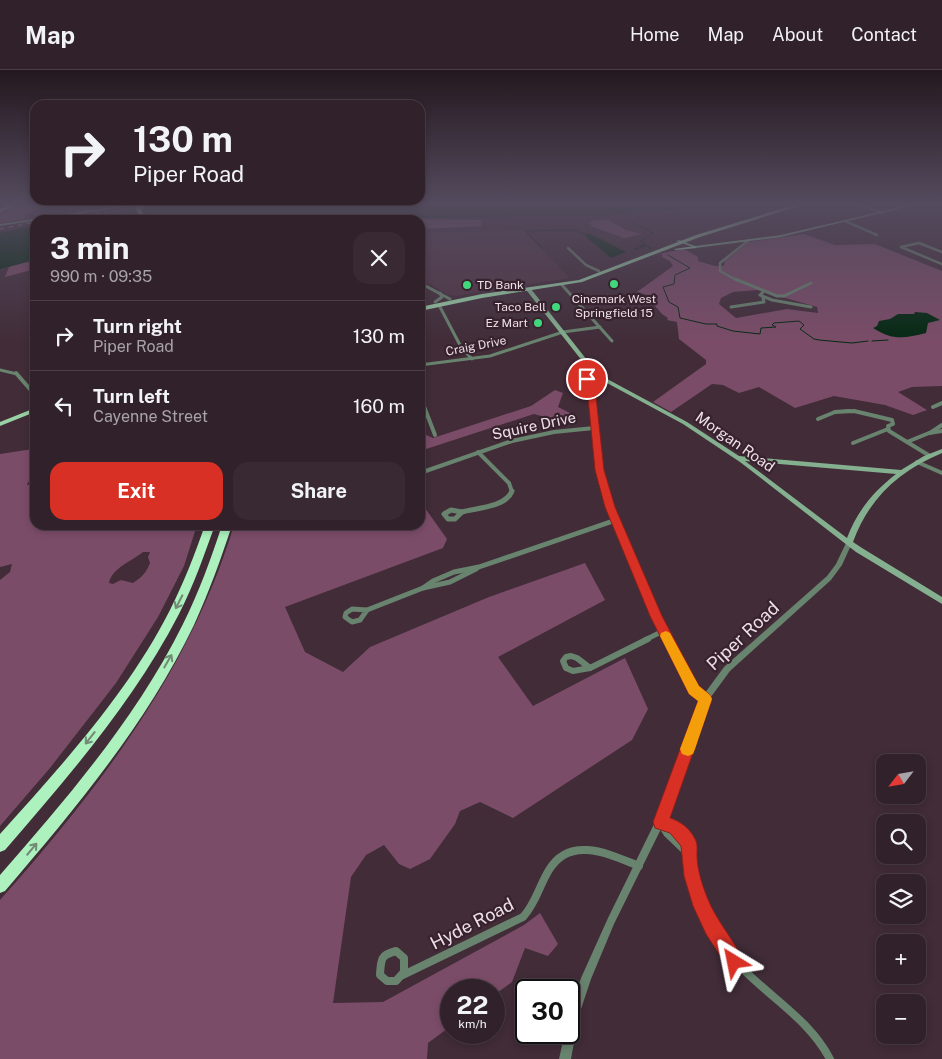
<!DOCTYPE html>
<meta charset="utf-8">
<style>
:root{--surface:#31212a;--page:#392932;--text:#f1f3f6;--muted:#a8a3a8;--line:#4c3e47;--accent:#d93025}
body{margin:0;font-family:"Public Sans",sans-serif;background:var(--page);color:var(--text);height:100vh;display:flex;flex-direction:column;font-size:19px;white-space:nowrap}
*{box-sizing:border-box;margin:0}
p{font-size:16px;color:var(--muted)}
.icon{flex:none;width:28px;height:28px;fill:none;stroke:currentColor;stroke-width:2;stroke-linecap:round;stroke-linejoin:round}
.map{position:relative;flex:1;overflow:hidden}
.sheet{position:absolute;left:30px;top:145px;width:395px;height:315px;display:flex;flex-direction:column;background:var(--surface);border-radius:15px;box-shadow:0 2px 8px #0003,0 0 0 1px var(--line)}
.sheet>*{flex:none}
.hud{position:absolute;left:30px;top:30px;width:395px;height:105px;border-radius:15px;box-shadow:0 2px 8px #0003,0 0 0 1px var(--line);background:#31212a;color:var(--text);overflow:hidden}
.needle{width:32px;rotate:239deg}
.controls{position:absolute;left:876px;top:684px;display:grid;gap:10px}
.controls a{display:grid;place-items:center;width:50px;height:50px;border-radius:10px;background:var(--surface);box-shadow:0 2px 8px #0003,0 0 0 1px var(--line);font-size:25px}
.speed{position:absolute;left:440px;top:909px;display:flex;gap:10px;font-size:25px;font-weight:700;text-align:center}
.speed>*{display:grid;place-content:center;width:65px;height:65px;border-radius:50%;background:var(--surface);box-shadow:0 2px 8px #0003,0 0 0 1px var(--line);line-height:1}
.speed small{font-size:12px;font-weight:400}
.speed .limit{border:2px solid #111;border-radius:8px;background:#fff;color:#111}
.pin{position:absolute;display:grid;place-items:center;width:42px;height:42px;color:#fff;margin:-21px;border:2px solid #fff;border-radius:50%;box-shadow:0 1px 5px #0007}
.me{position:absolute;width:55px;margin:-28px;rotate:325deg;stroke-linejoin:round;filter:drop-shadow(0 0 4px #0008)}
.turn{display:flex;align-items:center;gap:18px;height:105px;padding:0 20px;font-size:22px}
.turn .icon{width:65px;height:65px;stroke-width:2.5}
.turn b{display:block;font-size:35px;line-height:42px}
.round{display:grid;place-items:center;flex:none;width:52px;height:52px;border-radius:15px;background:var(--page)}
.overview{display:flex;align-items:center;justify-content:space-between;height:85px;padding:0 20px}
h1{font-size:30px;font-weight:700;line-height:38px}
.primary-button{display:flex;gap:10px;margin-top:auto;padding:10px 20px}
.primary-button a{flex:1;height:58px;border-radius:15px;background:var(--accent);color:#fff;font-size:20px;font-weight:700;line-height:58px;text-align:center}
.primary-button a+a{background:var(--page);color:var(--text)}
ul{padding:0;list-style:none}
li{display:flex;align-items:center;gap:15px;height:70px;padding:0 20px;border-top:1px solid var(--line)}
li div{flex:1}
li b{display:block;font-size:19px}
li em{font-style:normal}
header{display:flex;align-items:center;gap:30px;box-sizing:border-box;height:70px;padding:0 25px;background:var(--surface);border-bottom:1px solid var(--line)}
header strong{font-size:24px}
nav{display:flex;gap:28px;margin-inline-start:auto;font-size:18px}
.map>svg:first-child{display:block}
.built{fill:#4f3343}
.green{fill:#7b4c68;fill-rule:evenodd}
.water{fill:#032811}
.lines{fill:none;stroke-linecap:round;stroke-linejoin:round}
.stream{stroke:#032811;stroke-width:1}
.minor-far5{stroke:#68836e;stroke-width:2.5}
.minor-far4{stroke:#68836e;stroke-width:3}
.minor-far3{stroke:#68836e;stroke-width:4}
.minor-far2{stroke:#68836e;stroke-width:5}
.minor-far1{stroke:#68836e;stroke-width:6}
.minor{stroke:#68836e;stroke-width:8}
.tertiary{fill:#68836e;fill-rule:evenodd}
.secondary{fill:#84b08f;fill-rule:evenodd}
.primary{fill:#99d2a7;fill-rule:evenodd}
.motorway{fill:#acf1be;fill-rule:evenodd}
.rail{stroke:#a3929c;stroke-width:1;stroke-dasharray:4.5 4.5;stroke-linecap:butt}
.motorway-bridge{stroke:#acf1be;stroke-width:5}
.oneway{stroke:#728a76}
.route{fill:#d93025;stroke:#8d1f18}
.slow{fill:#f59e0b}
.poi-dot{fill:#42d77c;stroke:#37222e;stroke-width:2}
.labels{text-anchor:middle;stroke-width:4.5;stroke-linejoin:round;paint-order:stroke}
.far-poi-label{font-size:12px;fill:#eddfe7;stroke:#37222e;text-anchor:end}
.far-street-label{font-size:12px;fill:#eddfe7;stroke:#37222e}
.street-label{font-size:15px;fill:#eddfe7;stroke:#37222e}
.near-street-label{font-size:18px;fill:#eddfe7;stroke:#37222e}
</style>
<header>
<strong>Map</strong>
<nav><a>Home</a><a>Map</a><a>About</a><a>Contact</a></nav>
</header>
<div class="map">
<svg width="942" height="989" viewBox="0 0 942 989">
<rect width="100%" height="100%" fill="#412c38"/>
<!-- built -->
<path class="built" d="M524,161l46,47 -115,18 -7,-1 -16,-10 -12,-3v-49z"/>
<!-- green -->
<g class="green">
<path d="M19,135h33l-18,5 -10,5 1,4 -25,4v-11z"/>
<path d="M397,149l84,1v6l-61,3v-9z"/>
<path d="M607,149l19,11 16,4 -18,4 -33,-12 1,-1 -3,-1 4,-3z"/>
<path d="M804,164l31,11 40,-1 67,27v115l-30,1 -14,5 29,18 -14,5 -28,-10 -51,-9 -39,12 -36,-21 -20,6 -16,-8 -11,-1 -41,28 -18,-10 53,-38v-4l-27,-21 -2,-17 -10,-2 1,-2 -6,-4 -13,-15 2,-3 -14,-4 36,-26 -3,-5 -8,-4v-3l-8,1 30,-6 14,8v4l17,5h9l1,-5 24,-19zM758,220l59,17 1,6 -31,-4 -51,9 -17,-14 2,-6 12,-6z"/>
<path d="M35,189v10l-30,8 4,-10z"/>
<path d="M555,320l8,3 -5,14 14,7 -13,7 -25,-7 -114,37v-26h2l4,10 7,3 98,-32z"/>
<path d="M33,379h2v18l-8,18h8v40h162l-13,41 -26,51 -42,66 -66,85 -50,58v-246l10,-8 2,-8 -12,3v-113zM143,482h7l-2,5 2,6c-4,10 -8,14 -17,20l-12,-3 -8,4 -4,-1c3,-15 23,-22 34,-31z"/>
<path d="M420,431l27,38 -4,9 -158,59 20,45 38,20 27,-25 119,-50 96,-34 20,37 -107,57 35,49 92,-48 23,51 -16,31 -119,78 -33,-16 -20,9 -5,13 -25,35 -20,10 -11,-5 -15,-19 -18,10 -15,22 -18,126 50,-1 141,-77 16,-12 18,31 -10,12 -23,-8 -13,34 -18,13v-5h-43v36l-23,17 -1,16h-427v-159c98,-110 191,-231 234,-375h186z"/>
</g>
<!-- water -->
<g class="water">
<path d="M172,135h545l-90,9 -294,6h-256z"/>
<path d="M35,155v35l-35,9v-36z"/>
<path d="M586,164h5l35,18 -15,6 -26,-22z"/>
<path d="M915,242l12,1 13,7 -12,3 -2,10c-21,5 -33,8 -53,-5l4,-2 2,-5 11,-2 8,-5h16z"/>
</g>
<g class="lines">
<!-- stream -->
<g class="stream">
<path d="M628,145l5,8 20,10 -2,2"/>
<path d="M649,166l-8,5 10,8"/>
<path d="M637,176l6,-1"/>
<path d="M542,178l-16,-17 50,-1 10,4"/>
<path d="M635,179l11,-3"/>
<path d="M668,185l22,13 -15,7 -1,9 -11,3 6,15 9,5 2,11 26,6h11v2l16,5 27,3 1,-6 15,-1 -4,-2 2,-2 25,-2 5,4 -4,4 14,10 5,1 33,3 16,-2"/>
<path d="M872,271l16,-1"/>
</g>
<!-- minor-far5 -->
<g class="minor-far5">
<path d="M862,135l20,8"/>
<path d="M845,151l32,14"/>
<path d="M901,177l41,17"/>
<path d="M901,177l18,-4 23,9"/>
<path d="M568,178l18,17 13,6"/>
<path d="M738,211l-18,-10v-8l29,-23"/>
</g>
<!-- minor-far4 -->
<g class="minor-far4">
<path d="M735,209l42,17h7l27,-13"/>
<path d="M420,213l30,16"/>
<path d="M562,215l50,56"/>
<path d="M763,222l-3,3 12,5 39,7"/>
<path d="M435,232l7,-5 -2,-4"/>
<path d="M439,235l22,42 11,12"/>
<path d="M731,237l33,-5 -1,-4"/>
<path d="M585,292l2,12"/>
<path d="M420,295l70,-9 73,-24 37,-5"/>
<path d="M0,300l17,4"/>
</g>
<!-- minor-far3 -->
<g class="minor-far3">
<path d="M16,303l19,22"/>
<path d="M587,303c8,39 8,80 19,119"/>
<path d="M420,326l15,39"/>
<path d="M933,337l9,-4"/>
<path d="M849,341l-14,1 19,-1 38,9 1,4 -5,2 1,5 41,25"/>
<path d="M818,349l17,-7"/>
<path d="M930,363l12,-8"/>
<path d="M907,372l22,-9 13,-2"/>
<path d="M853,373l35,-14"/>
<path d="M478,382l31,31 3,9"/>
<path d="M917,392l25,11"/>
<path d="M420,403l92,-32 42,-9 40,-4"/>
</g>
<!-- minor-far2 -->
<g class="minor-far2">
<path d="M606,421l4,16 46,109 12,24"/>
<path d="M451,440l11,2 -7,7h-7l-4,-5z"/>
<path d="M462,442c15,-4 44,-5 50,-21"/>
<path d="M423,518l27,-6 26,-13"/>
<path d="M352,539l15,1 -7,10 -8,2 -7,-5 1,-4z"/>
<path d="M367,540l56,-22 10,-7 21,-9 25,-5 137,-47"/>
<path d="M645,570l18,-9"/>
</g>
<!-- minor-far1 -->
<g class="minor-far1">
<path d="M668,569l26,51 11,9"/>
<path d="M571,586l6,2 13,10 -17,3 -7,-3 -3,-7 3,-4z"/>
<path d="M590,598l58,-29"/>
<path d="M660,752l10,4"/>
<path d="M660,752l2,4"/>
</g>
<!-- minor -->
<g class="minor">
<path d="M662,755l5,8 22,21"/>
<path d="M667,755c8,3 16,8 21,16 5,9 2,23 4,33 4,23 14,44 26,63 30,51 85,71 112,122"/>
<path d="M396,881l8,7v14l-8,9h-9l-7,-6c1,-15 0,-20 16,-24z"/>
<path d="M403,905l120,-58c13,-14 16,-31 26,-47 21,-35 60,-16 90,-4"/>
</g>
<!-- tertiary -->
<path class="tertiary" d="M849,471l3,2 -10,22 -11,15 -101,91 -22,30 -45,124 -49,99 -23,55 -12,36 -8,44h-12l6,-27h4v-17l12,-37 27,-60 48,-98 46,-123 22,-30 103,-91 9,-12 10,-21z"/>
<!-- secondary -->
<g class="secondary">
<path d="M126,135h11l-137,21v-2z"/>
<path d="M908,135h7l-134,32 -86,11 -19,-7 3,-1 16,6 86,-11z"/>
<path d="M527,219h4l67,85 89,48 52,34 162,14 23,-14 18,-7v4c-43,18 -73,45 -89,89l9,6 80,49v7l-86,-52 -116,-90 -57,-38 -89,-48 -67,-85zM745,391l151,13c-22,17 -39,37 -49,64z"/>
</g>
<!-- primary -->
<g class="primary">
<path d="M794,135h8l-102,32 -118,45 -100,16 -62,13v-4l62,-13 97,-14 117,-45z"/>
<path d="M695,176l2,2 -21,2 -2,-1z"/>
<path d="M35,338v4l-35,14v-4z"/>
</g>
<!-- motorway -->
<g class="motorway">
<path d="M11,135h7l-18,7v-3z"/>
<path d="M205,455h10c-11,30 -21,60 -36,89 -45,87 -110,162 -174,236l-5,2v-18c62,-69 128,-141 170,-224 14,-28 25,-56 35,-85z"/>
<path d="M222,455h10c-11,34 -23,67 -38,100 -47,98 -118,183 -189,266l-5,2v-18c68,-78 137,-158 183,-251 16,-32 28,-65 39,-99z"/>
</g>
<!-- rail -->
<g class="rail">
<path d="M51,150l106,-15"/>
<path d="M0,159l35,-7"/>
</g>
<!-- motorway-bridge -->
<path class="motorway-bridge" d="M137,135l6,15"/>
</g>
<!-- one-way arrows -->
<defs><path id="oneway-shaft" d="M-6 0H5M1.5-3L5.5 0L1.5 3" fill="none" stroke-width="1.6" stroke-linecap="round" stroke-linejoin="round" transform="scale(1.25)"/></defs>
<g class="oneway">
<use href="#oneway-shaft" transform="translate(179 532) rotate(117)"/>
<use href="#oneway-shaft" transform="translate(168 591) rotate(-60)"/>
<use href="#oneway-shaft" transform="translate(90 668) rotate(128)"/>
<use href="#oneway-shaft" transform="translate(32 779) rotate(-50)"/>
</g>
<!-- sky -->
<linearGradient id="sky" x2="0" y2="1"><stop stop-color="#24181f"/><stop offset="0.49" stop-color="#544b5e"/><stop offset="1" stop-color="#544b5e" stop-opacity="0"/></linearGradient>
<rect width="942" height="274" fill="url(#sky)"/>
<!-- route -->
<path class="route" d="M587,307l4,2 5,18 8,73 11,37 47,109 37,70 11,9 2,4 -42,119c10,3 19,10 24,19 4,6 3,11 3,18 0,14 5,29 10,42 9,24 27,42 37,65l-3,6 -7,3 -6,-3 -22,-34 -13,-28 -9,-30 -3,-30 -11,-13 -15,-5 -2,-6 45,-121 -9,-7 -39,-78 -45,-109 -10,-37 -7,-73 -5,-18z"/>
<!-- slow -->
<path class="slow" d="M666,561l4,2 29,53 11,9 2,4 -17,50 -2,5 -5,2 -6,-2 -2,-5 18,-48 -9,-7 -29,-58 1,-3z"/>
<!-- markers -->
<g class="poi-dot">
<circle cx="614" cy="214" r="5"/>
<circle cx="467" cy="215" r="5"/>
<circle cx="556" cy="237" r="5"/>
<circle cx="538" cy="253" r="5"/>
</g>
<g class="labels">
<!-- far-poi labels -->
<g class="far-poi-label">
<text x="477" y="219" text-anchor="start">TD Bank</text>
<text x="614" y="233" text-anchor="middle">Cinemark West<tspan x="614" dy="14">Springfield 15</tspan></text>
<text x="546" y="241">Taco Bell</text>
<text x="528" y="257">Ez Mart</text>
</g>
<!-- far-street labels -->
<g class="far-street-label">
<text transform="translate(476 276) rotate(-11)" y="4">Craig Drive</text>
</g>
<!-- street labels -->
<g class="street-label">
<text transform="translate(534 356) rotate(-12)" y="5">Squire Drive</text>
<text transform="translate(735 372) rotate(35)" y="5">Morgan Road</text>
</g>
<!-- near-street labels -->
<g class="near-street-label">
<text transform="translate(743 566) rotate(-43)" y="6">Piper Road</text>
<text transform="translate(472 854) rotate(-27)" y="6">Hyde Road</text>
</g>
</g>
</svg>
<div class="controls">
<a><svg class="needle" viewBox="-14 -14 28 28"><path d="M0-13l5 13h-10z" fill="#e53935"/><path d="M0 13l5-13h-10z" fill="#a8a3a8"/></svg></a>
<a><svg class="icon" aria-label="search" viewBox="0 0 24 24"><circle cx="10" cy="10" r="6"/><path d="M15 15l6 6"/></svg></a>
<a><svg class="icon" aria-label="layers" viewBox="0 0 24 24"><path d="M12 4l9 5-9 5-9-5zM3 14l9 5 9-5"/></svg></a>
<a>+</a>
<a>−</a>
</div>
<div class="speed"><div>22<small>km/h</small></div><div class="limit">30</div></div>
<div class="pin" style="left:587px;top:309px;background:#d93025"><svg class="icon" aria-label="arrive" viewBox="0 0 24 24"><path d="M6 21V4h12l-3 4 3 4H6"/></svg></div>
<svg class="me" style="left:734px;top:892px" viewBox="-20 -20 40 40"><path d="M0-17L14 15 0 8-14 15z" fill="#d93025" stroke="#fff" stroke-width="4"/></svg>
<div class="hud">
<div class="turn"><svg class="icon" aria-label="right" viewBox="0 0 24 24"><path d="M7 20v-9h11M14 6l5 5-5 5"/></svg><div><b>130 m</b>Piper Road</div></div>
</div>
<section class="sheet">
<div class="overview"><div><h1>3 min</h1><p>990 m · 09:35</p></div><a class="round"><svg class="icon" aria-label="close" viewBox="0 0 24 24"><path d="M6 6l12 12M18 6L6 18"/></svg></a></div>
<ul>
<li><svg class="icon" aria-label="right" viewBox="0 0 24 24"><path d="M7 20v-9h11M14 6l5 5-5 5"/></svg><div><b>Turn right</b><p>Piper Road</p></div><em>130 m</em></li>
<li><svg class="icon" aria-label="left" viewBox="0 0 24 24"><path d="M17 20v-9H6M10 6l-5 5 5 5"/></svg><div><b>Turn left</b><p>Cayenne Street</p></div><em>160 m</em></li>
</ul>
<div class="primary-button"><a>Exit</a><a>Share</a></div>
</section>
</div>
